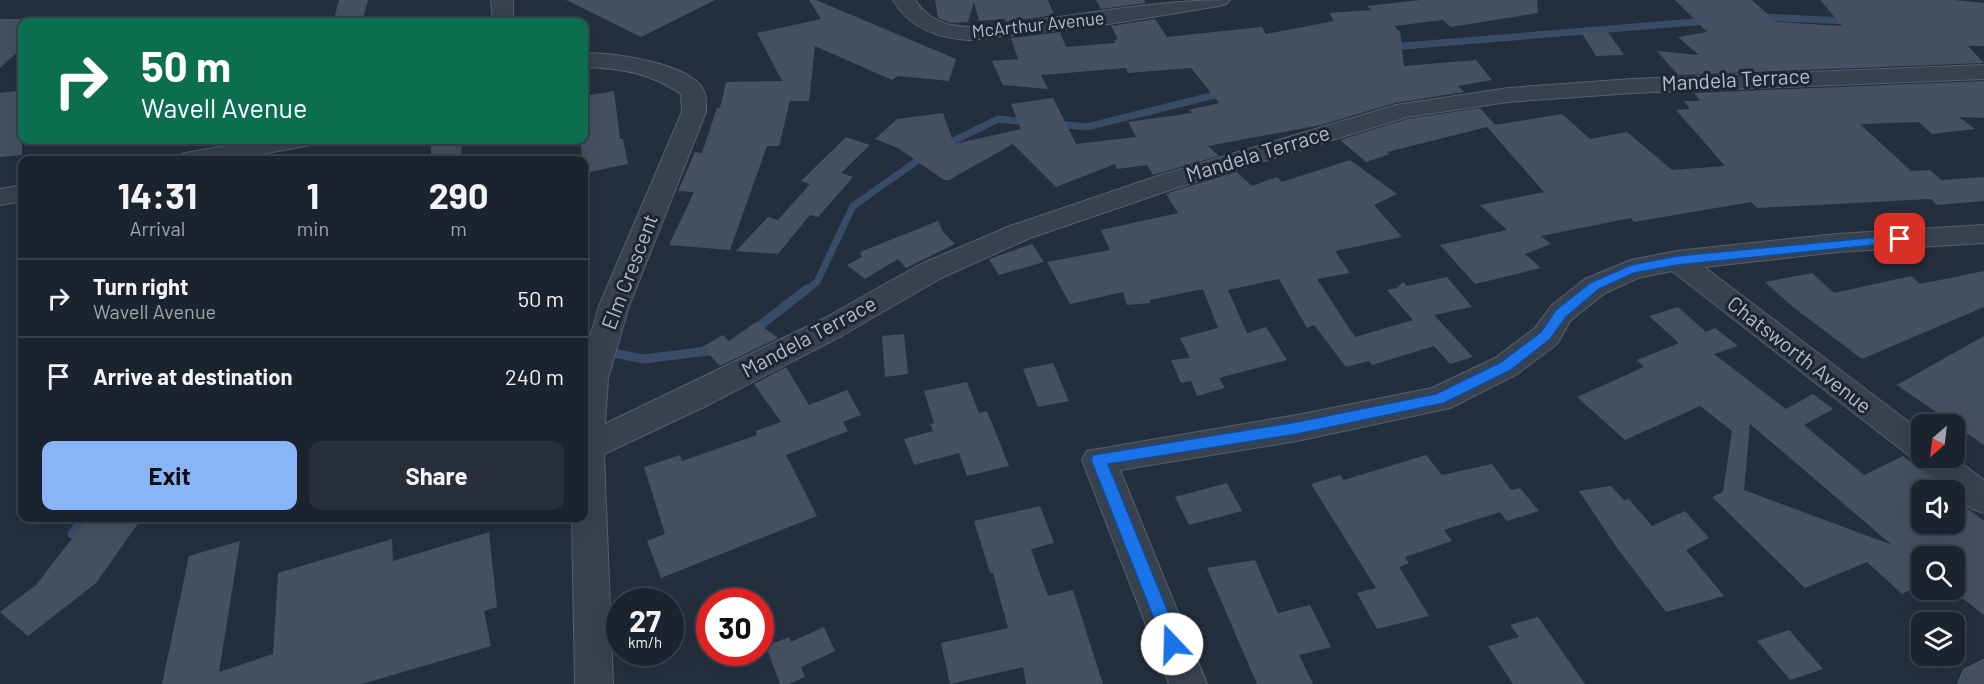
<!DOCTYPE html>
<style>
:root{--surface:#1b232e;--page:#282f3a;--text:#f1f3f6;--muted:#a0a4aa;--line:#39404a;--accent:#8ab4f8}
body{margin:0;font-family:Barlow,sans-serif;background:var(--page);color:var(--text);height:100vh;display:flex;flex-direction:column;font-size:22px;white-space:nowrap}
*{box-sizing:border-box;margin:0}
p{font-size:20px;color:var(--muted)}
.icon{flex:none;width:33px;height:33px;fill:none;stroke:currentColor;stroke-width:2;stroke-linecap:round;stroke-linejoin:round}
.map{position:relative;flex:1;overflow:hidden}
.sheet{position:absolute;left:18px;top:156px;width:570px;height:366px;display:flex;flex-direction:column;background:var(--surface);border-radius:12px;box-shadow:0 6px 24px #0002,0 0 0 2px var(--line)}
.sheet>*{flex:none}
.top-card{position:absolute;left:18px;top:18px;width:570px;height:126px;border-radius:12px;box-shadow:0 6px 24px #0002,0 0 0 2px var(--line);background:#0b6e4f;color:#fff;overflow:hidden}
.needle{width:39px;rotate:208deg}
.tools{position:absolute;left:1911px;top:414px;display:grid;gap:12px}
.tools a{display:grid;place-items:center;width:54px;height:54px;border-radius:12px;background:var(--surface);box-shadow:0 6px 24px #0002,0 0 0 2px var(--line);font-size:30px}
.speed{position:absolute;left:606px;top:588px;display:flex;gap:12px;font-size:30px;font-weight:700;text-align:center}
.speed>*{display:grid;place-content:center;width:78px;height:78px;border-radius:50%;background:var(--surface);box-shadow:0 6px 24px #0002,0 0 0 2px var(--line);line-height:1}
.speed small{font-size:15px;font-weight:400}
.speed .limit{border:9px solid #d22;background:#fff;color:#111}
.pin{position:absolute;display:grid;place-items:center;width:51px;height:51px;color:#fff;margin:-26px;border-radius:12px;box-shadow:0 3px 9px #0006}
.me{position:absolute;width:66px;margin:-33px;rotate:339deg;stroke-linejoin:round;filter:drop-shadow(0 0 4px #0008)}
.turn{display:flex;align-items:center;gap:21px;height:126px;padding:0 24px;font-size:27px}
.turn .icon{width:78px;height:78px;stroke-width:2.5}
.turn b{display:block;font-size:42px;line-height:51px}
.eta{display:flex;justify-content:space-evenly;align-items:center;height:102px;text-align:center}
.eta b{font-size:36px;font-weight:700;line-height:42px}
.action{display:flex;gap:12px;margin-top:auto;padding:12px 24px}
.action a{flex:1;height:69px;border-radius:12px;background:var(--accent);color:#111;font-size:24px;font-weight:700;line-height:69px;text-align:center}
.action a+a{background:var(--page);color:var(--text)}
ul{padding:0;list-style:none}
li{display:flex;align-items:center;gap:18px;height:78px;padding:0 24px;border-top:2px solid var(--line)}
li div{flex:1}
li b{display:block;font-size:22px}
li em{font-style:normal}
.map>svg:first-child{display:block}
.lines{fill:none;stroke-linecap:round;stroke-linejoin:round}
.stream-far1{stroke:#394c67;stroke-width:7}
.stream{stroke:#394c67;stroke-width:9}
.building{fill:#455162;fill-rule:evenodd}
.minor-casing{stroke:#565f6c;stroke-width:2}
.secondary-casing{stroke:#565f6c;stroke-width:2}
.minor{fill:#38414e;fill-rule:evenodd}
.secondary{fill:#465061;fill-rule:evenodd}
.route{fill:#1a73e8;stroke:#114b97;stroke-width:1.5}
.labels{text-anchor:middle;stroke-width:6;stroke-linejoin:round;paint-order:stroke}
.far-street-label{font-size:18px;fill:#b4bcc9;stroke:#1d2633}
.street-label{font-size:21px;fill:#b4bcc9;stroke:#1d2633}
</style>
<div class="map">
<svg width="1984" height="684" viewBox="0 0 1984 684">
<rect width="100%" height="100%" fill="#242f3e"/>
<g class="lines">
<!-- stream-far1 -->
<g class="stream-far1">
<path d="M1762,17l85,4"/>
<path d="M1391,47l316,-26"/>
<path d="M1057,124l30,3 136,-34"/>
<path d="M943,146l55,-27 31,3"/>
<path d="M805,291l12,-9 36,-76 71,-50"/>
</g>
<!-- stream -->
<g class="stream">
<path d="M753,331l54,-42"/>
<path d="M584,347l59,12 73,-9"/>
<path d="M72,534l12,-16"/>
</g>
</g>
<!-- building -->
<g class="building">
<path d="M339,0h29l-6,22h-29z"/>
<path d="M566,0h149l-74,37z"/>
<path d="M809,0h7l140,59 -7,22 -51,-5 -6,4 -77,-34 -6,55h-19l-11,45h-12l-37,104 -61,-5 25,-53 -16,-1 17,-39 7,1 15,-45h3l6,-26 56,-1 -25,-48 64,-14z"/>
<path d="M935,0h113l6,15 -48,7 -1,-3 -26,2 -5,-19 -6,20 -17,1 -13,-5z"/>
<path d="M1096,0h48l2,3 -45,6z"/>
<path d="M1421,0h116l1,13 -87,14 -8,-7 -49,6 6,6 4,34 72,-6 16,20 -34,6 6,6 -69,11 -74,22 -113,21 11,10 -66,19 -6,-10 -30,4 -2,-5 -59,23 -43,-43 -64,36h-5l-46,-32 -23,-9 22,-20 46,-6 11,31 67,-15 -10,-25 42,-6 23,46 60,-7 -8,-15 64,-9 -3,-3 30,-7 -28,-35 -63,5 -2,-5 -85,7 7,14 -45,-4 -11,-24 26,-2 -7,-21 49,-6 6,15 49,-4 -1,-3 4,-1 -7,-13 44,-7 12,18 95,-10 4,7 68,-13 -5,-8 42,-3 -4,-4z"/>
<path d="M1675,0h77l24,22 66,4 -22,-26h134l30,3v43h-16l16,17 -306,12 -21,-24 42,4 -21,-18 29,-5z"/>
<path d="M0,19h22v29l-22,20z"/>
<path d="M1581,32h27l16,23 -28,1z"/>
<path d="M1984,81v37l-25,-1 16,12 -43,5 -13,-12 -59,2 51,47 19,-1 11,10 43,-3v24l-47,4 -6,-6 -174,9 -6,-6 -117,20 -3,-4 -90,18 10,8 -26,10 16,14 -66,16 -35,-39 67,-15 -27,-25 64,-13 -57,-65 -100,25 3,2 -24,8 -26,-22 67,-21 73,-11 15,17 67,-11 28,25 37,-7 45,38 53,-4 -49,-56 14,-1 -6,-8h16l-6,-8z"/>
<path d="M22,90v65l-22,2v-64z"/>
<path d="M614,91l6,48h3l5,25 -44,9 -4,-33h4v-44z"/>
<path d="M846,137l24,8 -29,28 12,4 -35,40 -8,-2 -32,39 -42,-3 32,-34 10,3 32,-36 -9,-3z"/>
<path d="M441,140h20l1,20h-31v-19z"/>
<path d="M1350,160l47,34 -23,11 28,32 -67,14 15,22 -33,6 38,58 58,-17 -26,-30 10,-2 6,-6 4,4 40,-9 25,30 -38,8 39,42 -23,7 -16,-18 -62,19 -3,-4 -23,6 -32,-42 -7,3 -28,-49 -51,11 19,43 19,-6 21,33 -68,18 6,10 -28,8 -6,-15 -10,2 -10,-23 19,-2 -10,-20 38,-10 -15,-39 -53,11v3l-23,2 -4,-13 -53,12 -23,-42 63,-12 -9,-20 77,-17 -12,-19 11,-4 59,-18 16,14 25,-9 5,5z"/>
<path d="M938,221l5,11 12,12 -49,24 -8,-9 -33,20 -18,-14 15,-8 -2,-5z"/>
<path d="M1032,244l12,18 -45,13 -10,-16z"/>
<path d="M1984,271v36l-122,52 -69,-52 -28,-25 47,-9 22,20 77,-17 9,8z"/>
<path d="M1678,307l28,25 9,-4 23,18 -24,8 72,55 27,-15 20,15 -29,16 60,50 39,-19 43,34h-24v34h32v-26l30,23v94l-32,-25h2v-34h-32v28l-20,10 -35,-32 -62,26 -93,-91 11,-5 9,-61 -32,-25 -75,34 -48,-43 67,-30 -7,-7 42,-17 -30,-27zM1750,424l142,121 -148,-55z"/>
<path d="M756,322l22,16 -58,28 -18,-19 21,-12 6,6z"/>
<path d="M904,334l4,40 -23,3 -3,-41z"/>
<path d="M1984,336v109l-87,-60z"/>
<path d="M1053,363l16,38 -31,6 -15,-38z"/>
<path d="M786,367l23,38 38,-15 14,25 -18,7 5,9 -62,24 31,61 -156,62 -14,-37 18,-7 -21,-67 36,-12 2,6 75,-26 -1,-4 25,-9 -27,-38z"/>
<path d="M967,382l12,31 8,-2 22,55 -42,10 -8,-23 -45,12 -10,-26 29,-8 -3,-7 4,-1 -10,-32z"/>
<path d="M1426,455l16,20 50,-11 19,26 9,-2 19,23 -32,10 -7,-9 -56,18 8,11 -47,16 4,6 -10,4 30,49 -52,13 -20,-36 19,-5 -65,-104 29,-9 4,5z"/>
<path d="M1227,483l15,28 -53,14 -14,-28z"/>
<path d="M1611,486l13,14 5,-1 23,27 33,-15 24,27 -23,12 38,46 -58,16 -49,-64 -38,-57z"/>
<path d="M1040,506l14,37 -23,6 17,47 25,-6 30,94h-77l-3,-17 -73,17 -9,-41 67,-15 -15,-55h-3l-16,-52z"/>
<path d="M88,518h54l-46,65 -68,53 -28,-24 36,-27z"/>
<path d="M489,532l8,75 -13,4 7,35 -129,38h-200l27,-128 51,-15 -21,131 54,-18 5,-81 114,-34 1,22z"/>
<path d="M1255,560l23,53 32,-8 21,42 -32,8 14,29h-56l-50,-116z"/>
<path d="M1538,617l47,67h-72l-25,-38 31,-9 -9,-12z"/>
<path d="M824,627l11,24 -34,16 4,10 -16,7h-9l-14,-38 23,-9 2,5z"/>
<path d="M1789,630l34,39 -33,11 -33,-39z"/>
</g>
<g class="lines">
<!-- minor casing -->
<g class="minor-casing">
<g id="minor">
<path d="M491,0h22v22h-20z"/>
<path d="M893,0h22c8,13 22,22 36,25 31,6 62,-2 92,-6 62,-8 124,-19 187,-19l-4,4 -7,2 -110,18 -139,16c-32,-2 -60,-11 -77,-40z"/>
<path d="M584,53c29,0 103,9 119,36 4,6 3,16 3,23l-77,194 -21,72 -3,46 218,-105 98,-55 89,-38 148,-50 238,-71 112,-17 124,-9 352,-14v14l-352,14 -124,9 -101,15 -231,71 -146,50 -89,40 -98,57 -139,72 -100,47 9,230h-38l-3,-166h12v-160l15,-52 83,-194 -1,-18c-31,-21 -60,-26 -97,-27z"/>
<path d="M261,140h51l-3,5 -9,2 -70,13h-52l4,-6 9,-2z"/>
<path d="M22,185v16l-22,4v-16z"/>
<path d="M1984,225v18l-147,9 -133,15 218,165v26h32l30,22v33l-12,-4 -18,-14v-5h-5l-30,-23 -3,-6 -244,-190 -34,7 -33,15 -34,27 -14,24 -40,30 -67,34 -153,33 -177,29 87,214h-38l-87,-224 5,-9 210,-36 135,-27 63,-30 40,-30 16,-22 34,-27 46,-19 46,-9 160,-17z"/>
</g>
</g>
<!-- secondary casing -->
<g class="secondary-casing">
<path id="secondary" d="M1984,660v24h-26l6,-14z"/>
</g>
<!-- minor -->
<use href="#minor" class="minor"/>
<!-- secondary -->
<use href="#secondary" class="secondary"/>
</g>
<!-- route -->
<path class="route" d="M1900,235l6,4 -2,3 -227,23 -43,8 -35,16 -33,28 -16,22 -39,31 -67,33 -147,31 -189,30 73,180 -3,5 -6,2 -6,-2 -75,-189 2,-5 204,-33 139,-28 65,-32 40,-30 15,-22 34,-27 41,-18 46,-9z"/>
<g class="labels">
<!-- far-street labels -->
<g class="far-street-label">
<text transform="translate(1038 25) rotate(-6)" y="6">McArthur Avenue</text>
</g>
<!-- street labels -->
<g class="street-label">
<text transform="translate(1736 80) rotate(-3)" y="7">Mandela Terrace</text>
<text transform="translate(1258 154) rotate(-17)" y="7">Mandela Terrace</text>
<text transform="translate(630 272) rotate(-69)" y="7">Elm Crescent</text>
<text transform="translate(809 337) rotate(-28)" y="7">Mandela Terrace</text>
<text transform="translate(1799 355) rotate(38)" y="7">Chatsworth Avenue</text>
</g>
</g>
</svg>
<div class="tools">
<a><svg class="needle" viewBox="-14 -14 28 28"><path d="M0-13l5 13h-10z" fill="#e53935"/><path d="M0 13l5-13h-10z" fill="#a0a4aa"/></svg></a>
<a><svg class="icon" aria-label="sound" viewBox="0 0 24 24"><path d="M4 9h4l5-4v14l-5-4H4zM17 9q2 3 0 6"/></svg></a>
<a><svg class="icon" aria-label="search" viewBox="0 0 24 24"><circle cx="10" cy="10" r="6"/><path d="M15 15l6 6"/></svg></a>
<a><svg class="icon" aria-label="layers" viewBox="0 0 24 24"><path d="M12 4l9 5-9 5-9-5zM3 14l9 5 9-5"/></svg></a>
</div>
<div class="speed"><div>27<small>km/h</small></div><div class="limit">30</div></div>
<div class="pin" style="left:1900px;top:239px;background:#d93025"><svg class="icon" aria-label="arrive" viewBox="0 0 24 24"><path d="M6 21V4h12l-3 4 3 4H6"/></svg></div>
<svg class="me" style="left:1172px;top:644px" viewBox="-20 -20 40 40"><circle r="19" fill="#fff"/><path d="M0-13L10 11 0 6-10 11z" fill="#1a73e8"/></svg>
<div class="top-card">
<div class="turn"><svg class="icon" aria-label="right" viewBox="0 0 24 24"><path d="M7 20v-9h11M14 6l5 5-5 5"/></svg><div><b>50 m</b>Wavell Avenue</div></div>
</div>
<section class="sheet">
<div class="eta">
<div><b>14:31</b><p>Arrival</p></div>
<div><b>1</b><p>min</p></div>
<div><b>290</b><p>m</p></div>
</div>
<ul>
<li><svg class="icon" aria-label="right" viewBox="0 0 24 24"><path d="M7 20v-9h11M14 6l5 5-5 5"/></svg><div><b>Turn right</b><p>Wavell Avenue</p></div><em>50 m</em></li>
<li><svg class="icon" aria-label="arrive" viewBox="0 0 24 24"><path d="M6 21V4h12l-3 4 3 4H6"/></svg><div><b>Arrive at destination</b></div><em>240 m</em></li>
</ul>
<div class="action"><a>Exit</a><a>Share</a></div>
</section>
</div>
